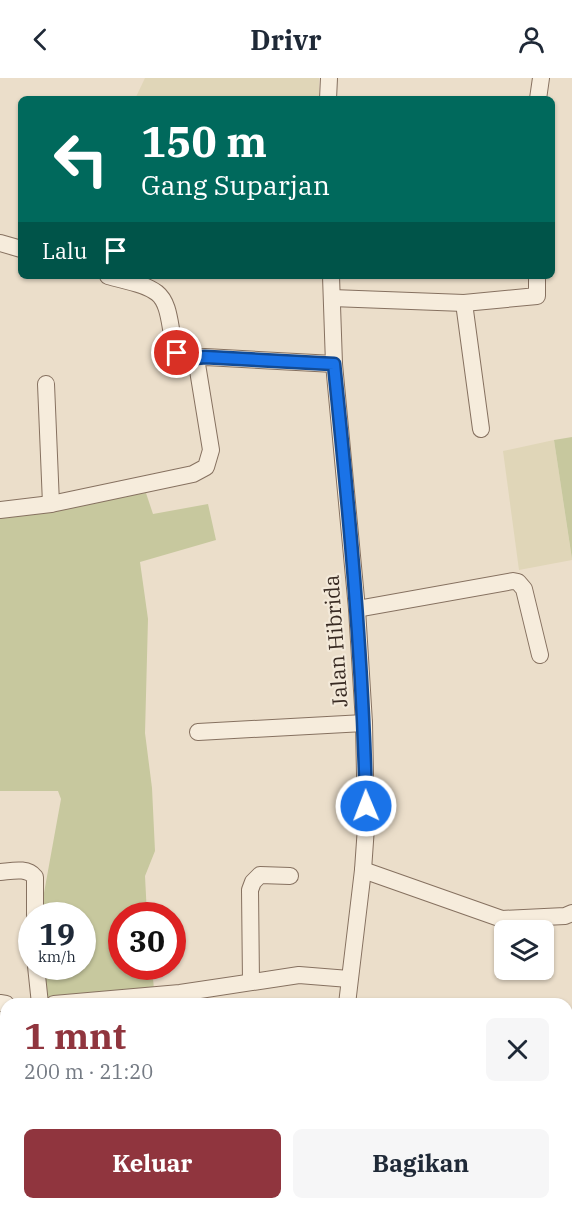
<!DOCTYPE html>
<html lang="id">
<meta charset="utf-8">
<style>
:root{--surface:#fff;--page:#f6f6f7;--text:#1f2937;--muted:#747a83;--accent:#90353e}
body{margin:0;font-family:"IBM Plex Serif",serif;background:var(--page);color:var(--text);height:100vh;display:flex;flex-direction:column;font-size:22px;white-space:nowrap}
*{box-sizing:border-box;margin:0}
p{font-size:20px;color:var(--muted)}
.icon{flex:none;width:33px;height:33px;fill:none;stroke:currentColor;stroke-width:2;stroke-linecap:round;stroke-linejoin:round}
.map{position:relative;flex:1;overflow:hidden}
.side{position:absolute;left:0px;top:920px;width:573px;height:212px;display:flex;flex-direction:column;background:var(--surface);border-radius:18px 18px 0 0;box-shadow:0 2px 4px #0004}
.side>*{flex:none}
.top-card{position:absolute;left:18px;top:18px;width:537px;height:183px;border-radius:9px;box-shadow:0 2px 4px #0004;background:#00695c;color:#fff;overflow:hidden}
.tools{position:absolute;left:494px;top:842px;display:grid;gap:12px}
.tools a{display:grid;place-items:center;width:60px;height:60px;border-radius:9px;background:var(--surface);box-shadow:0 2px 4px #0004;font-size:30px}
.speed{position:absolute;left:18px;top:824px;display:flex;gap:12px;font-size:30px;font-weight:700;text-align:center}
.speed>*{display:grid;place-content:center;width:78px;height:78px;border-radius:50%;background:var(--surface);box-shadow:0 2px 4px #0004;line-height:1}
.speed small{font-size:15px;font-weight:400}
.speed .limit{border:9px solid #d22;background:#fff;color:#111}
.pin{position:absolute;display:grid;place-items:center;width:51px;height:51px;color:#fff;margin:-26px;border:3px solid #fff;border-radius:50%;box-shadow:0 2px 6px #0007}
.me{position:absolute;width:66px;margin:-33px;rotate:359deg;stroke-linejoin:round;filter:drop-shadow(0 0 4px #0008)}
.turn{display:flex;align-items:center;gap:21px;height:126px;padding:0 24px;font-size:27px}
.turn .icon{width:78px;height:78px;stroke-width:2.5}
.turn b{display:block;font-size:42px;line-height:51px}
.then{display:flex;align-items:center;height:57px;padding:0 24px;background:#0003;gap:12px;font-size:22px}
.round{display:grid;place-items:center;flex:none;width:63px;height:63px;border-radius:9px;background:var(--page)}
.summary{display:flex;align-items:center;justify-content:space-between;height:102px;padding:0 24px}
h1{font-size:36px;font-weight:700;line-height:45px;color:var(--accent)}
.primary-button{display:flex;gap:12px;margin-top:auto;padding:12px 24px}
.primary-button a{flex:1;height:69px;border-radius:9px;background:var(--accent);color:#fff;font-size:24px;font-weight:700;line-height:69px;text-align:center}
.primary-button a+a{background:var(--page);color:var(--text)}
header{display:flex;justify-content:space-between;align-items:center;height:78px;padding:0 24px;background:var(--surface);font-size:27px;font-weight:700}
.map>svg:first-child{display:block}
.farmland{fill:#e0d6b8}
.green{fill:#c7c89e}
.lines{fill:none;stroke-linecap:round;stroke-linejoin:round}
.minor-casing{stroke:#867160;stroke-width:18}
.minor{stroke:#f6ecdc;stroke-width:16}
.route-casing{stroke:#114b97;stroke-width:15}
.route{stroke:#1a73e8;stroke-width:10}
.labels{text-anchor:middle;stroke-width:4.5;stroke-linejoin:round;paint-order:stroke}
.street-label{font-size:21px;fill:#382a22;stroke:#f3e9d9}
</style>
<header><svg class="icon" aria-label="back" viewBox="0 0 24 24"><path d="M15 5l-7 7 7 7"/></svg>Drivr<svg class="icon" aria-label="person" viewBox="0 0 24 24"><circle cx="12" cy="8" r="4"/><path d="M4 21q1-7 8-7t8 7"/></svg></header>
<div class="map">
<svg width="572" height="1130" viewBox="0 0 572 1130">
<rect width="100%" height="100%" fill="#ebdeca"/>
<!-- farmland -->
<g class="farmland">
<path d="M145,0h174v21h-184z"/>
<path d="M554,362l18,120 -53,10 -16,-119z"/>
<path d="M151,1125h78l1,5h-77z"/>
</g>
<!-- green -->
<g class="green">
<path d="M572,359v122l-18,-119z"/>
<path d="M146,415l7,21 55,-10 8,36 -76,22 8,57 -3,114 7,55 3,63 -10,25 2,39h-25v51h30l2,24 -108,10 -2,-34h38v-51h-42l21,-116 -3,-8h-58v-274z"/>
</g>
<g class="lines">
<!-- minor casing -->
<g class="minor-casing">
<g id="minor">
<path d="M328,21l1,-21"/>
<path d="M538,21l3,-21"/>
<path d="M0,165l21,6"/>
<path d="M108,198c16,5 36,7 49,17 19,15 9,58 28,66l20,-2 129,7"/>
<path d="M331,198l3,88 23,245 7,114 2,104 -3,43 -16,134"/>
<path d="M332,220l132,5 73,-7v-20"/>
<path d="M464,225l17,126"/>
<path d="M46,306l5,120"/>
<path d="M0,432l51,-6 142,-30 13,-7 5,-17 -15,-92"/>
<path d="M357,531l156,-28 5,1 6,7 16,66"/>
<path d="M198,654l166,-9"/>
<path d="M363,792l139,49 63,-3 7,-3"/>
<path d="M0,794c12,-1 27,-5 35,5v38"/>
<path d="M36,888l4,38"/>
<path d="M251,904l-1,-92 3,-8 7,-7 30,1"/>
<path d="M0,925l6,1"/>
<path d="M54,926l126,-11 119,-18 50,4"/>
<path d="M0,987l6,12"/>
<path d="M567,1009l5,5"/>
<path d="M73,1125l3,5"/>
<path d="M386,1125l4,5"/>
</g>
</g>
<!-- minor -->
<use href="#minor" class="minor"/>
</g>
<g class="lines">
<!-- route casing -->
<g class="route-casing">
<path id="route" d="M177,275l9,6 19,-2 129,7c15,147 29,294 32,442"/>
</g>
<!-- route -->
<use href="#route" class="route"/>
</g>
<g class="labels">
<!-- street labels -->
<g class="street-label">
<text transform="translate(336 563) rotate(-94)" y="7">Jalan Hibrida</text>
</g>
</g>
</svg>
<div class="tools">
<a><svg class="icon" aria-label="layers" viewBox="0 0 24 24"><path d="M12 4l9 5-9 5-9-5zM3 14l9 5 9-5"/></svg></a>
</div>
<div class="speed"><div>19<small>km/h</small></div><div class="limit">30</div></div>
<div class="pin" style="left:177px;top:275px;background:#d93025"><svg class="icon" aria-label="arrive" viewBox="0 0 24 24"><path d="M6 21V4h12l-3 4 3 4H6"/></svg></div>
<svg class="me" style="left:366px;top:728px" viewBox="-20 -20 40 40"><circle r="17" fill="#1a73e8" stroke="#fff" stroke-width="3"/><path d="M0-11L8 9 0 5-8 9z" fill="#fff"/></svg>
<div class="top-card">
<div class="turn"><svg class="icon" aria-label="left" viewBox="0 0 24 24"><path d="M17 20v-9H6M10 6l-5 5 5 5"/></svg><div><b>150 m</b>Gang Suparjan</div></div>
<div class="then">Lalu<svg class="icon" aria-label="arrive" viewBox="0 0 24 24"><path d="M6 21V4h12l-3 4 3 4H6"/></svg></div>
</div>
<section class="side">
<div class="summary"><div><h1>1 mnt</h1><p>200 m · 21:20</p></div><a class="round"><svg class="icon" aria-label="close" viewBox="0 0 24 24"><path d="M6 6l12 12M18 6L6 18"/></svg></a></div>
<div class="primary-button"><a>Keluar</a><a>Bagikan</a></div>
</section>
</div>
